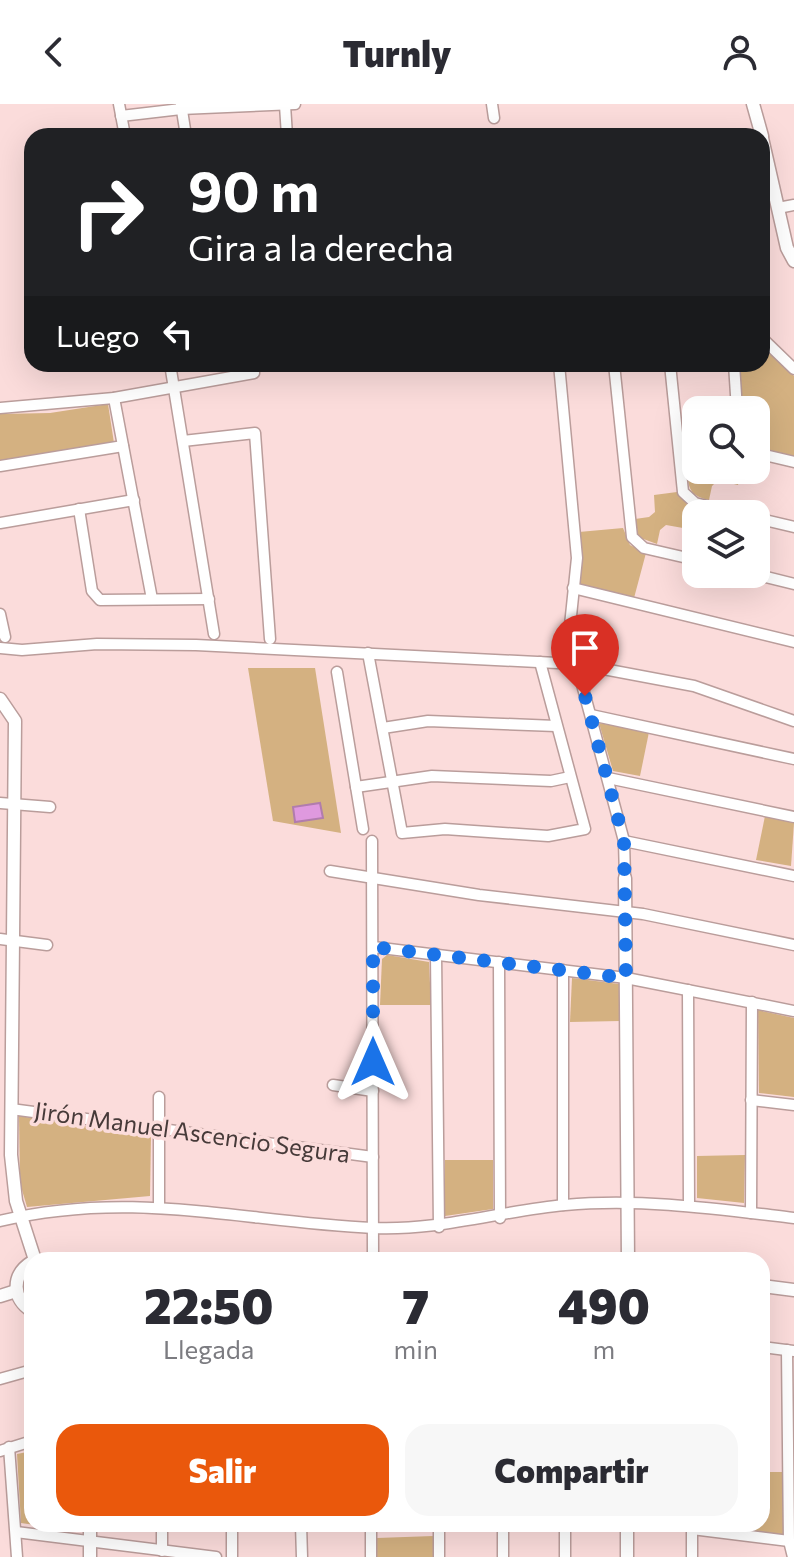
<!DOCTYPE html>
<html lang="es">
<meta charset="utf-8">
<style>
:root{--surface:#fff;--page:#f7f7f7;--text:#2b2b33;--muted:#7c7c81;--accent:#ea580c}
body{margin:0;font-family:Commissioner,sans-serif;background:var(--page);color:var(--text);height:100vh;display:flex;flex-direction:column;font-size:30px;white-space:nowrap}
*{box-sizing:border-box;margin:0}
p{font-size:26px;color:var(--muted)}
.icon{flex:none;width:44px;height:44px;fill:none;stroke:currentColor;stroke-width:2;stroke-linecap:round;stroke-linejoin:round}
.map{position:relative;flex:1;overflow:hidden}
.drawer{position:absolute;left:24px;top:1148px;width:746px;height:280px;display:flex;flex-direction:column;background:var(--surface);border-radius:24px;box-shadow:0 8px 32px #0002}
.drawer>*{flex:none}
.top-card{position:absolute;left:24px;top:24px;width:746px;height:244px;border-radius:24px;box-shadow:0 8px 32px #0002;background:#202124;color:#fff;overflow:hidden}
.buttons{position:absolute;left:682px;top:292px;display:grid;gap:16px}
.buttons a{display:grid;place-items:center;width:88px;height:88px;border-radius:16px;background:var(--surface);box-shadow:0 8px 32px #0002;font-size:40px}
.pin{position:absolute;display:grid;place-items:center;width:68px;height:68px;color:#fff;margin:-82px -34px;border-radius:50% 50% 50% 0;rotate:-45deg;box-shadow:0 0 8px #0007}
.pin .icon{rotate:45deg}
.me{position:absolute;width:88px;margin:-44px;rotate:0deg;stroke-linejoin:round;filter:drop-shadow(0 0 6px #0008)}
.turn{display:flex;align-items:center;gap:28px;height:168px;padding:0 32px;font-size:36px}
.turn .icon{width:104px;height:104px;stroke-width:2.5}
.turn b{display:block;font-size:56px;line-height:68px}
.then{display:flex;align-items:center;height:76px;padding:0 32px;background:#0003;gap:16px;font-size:30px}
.eta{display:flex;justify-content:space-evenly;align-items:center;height:136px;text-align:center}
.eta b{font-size:48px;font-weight:800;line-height:56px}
.action{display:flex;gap:16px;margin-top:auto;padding:16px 32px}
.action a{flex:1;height:92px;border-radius:24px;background:var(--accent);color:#fff;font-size:32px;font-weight:800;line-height:92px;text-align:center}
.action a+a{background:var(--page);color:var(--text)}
header{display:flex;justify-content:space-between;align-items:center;height:104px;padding:0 32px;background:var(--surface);font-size:36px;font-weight:800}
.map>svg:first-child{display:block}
.green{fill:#d4b181}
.water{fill:#df99df;stroke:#b17cad;stroke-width:2}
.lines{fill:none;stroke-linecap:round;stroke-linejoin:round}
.minor-casing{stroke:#ba9d9b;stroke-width:13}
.tertiary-casing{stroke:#ba9d9b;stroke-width:15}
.minor{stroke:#fff;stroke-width:10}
.tertiary{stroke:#fff;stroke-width:12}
.route{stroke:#1a73e8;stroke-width:14;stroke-dasharray:0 25.2}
.labels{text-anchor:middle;stroke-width:7;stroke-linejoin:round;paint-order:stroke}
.street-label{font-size:24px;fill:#463a39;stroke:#fbdcdb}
</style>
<header><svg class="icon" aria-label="back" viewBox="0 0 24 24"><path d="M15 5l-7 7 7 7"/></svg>Turnly<svg class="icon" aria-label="person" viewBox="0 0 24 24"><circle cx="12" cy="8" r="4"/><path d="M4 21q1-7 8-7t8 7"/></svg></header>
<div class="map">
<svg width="794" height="1453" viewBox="0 0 794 1453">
<rect width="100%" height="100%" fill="#fbdcdb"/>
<!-- green -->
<g class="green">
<path d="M762,241l32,31v82l-38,-9v-39h-14l-3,-46h23z"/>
<path d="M108,300l6,39 -114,19v-48l50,-1z"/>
<path d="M705,366h36l-3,15 -20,-5 -6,6 -3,14c-17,-4 -20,-9 -22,-26z"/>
<path d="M677,388l12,15 -6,21 -17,-3 -6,5 -3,14 -19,-7 -3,-18 14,-2 6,-5 -1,-17z"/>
<path d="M623,424l7,17 16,8 -12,45 -55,-14v-52z"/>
<path d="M248,564h67l26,165 -68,-12z"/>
<path d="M599,619l50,9 -9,44 -27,-5z"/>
<path d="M765,712l29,7 -3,43 -35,-6z"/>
<path d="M387,851l42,7 2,43h-51l2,-46z"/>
<path d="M572,874l47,6 1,37 -50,1z"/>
<path d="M758,906l36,8v79l-35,-4z"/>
<path d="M19,1012l132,20 -1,60 -123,11 -7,-24z"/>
<path d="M745,1051l-1,48 -47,-5v-42z"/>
<path d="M445,1056h48v49l-48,7z"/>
<path d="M32,1347v73h52v8l-63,-9 -4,-69z"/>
<path d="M762,1368h22l1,64 -42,-4v-8h19z"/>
<path d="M433,1432v21h-57l1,-19z"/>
</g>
<!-- water -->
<path class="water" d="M320,699l3,15 -28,4 -2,-15z"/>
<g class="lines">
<!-- minor casing -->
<g class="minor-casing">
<g id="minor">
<path d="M119,0l6,32"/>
<path d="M181,0l5,32"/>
<path d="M492,0l2,14"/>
<path d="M285,1l2,31"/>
<path d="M121,12l60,-7 114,-5"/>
<path d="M778,104l16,-3"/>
<path d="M762,234l32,31"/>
<path d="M170,260l44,270"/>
<path d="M559,260l18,194 -11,106"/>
<path d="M614,260l18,173 12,11 52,12"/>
<path d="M670,260l13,128 12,11 45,11"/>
<path d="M734,260l3,46"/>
<path d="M114,294l38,201"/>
<path d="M0,304l114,-10 140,-25"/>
<path d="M183,337l72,-8 15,206"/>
<path d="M756,349l38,9"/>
<path d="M0,362l123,-20"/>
<path d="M79,405l13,82 8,9 109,-1"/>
<path d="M756,414l38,9"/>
<path d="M0,419l134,-23"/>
<path d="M754,470l40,10"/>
<path d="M573,484l221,54"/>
<path d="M0,510l5,23"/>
<path d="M0,544l22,2 75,-6 99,1 381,19 117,22 100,35"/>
<path d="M368,549l34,180 43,-4 103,7 37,-7 -45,-167"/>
<path d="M337,568l26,157"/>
<path d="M580,573l44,164 1,37"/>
<path d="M591,611l203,44"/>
<path d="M383,624l45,-7 128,5"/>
<path d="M608,674l186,39"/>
<path d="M356,683l76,-11 119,5 19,-4"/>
<path d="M0,699l50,4"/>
<path d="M372,737l1,419"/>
<path d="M624,737l170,35"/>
<path d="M330,767l149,24 164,19 151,31"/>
<path d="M0,835l47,6"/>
<path d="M373,843l253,31 168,33"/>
<path d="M436,850l3,273"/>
<path d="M499,858l1,256"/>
<path d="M563,866v235"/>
<path d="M688,886l1,215"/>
<path d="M333,981l40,6"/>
<path d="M159,993v110"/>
<path d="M751,996l43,5"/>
<path d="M11,1005l362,48"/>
<path d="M751,1109l1,-211"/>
<path d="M0,1117c134,-32 242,1 373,7 66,3 127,-17 192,-23 77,-7 153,4 229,13"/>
<path d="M762,1243l32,4"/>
<path d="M787,1246l2,191 4,16"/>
<path d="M0,1275l32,-9"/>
<path d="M9,1343l8,110"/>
<path d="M0,1347l32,-10"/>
<path d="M162,1420v27"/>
<path d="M232,1420v33"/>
<path d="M301,1420l1,33"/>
<path d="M439,1420v33"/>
<path d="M503,1420v33"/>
<path d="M565,1420v33"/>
<path d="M692,1420v33"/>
<path d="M692,1425l97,12"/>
<path d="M16,1428l200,25"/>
<path d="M371,1453v-33"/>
</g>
</g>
<!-- tertiary casing -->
<g class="tertiary-casing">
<g id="tertiary">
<path d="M753,0l9,32"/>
<path d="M762,34l25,110 7,13"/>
<path d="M0,595l15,22 -4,434 5,46 19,59"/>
<path d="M625,774l3,382"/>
<path d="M32,1158c-21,13 -20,37 0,49"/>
<path d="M762,1182l32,4"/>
<path d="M0,1192l16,-5"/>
<path d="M90,1420v33"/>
<path d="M627,1420v33"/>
</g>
</g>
<!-- minor -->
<use href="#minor" class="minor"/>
<!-- tertiary -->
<use href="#tertiary" class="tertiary"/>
</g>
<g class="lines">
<!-- route -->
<path class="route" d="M373,958v-115l253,31 -2,-137 -39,-145"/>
</g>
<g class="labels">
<!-- street labels -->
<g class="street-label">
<text transform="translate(192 1029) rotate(8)" y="8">Jirón Manuel Ascencio Segura</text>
</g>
</g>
</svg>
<div class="buttons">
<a><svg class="icon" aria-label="search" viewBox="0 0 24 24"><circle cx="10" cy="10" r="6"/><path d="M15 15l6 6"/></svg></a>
<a><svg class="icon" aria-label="layers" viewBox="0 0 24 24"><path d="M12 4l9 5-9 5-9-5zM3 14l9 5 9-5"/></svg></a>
</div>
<div class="pin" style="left:585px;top:592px;background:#d93025"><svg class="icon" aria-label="arrive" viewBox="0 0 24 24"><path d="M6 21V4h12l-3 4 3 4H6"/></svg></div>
<svg class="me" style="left:373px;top:958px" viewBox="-20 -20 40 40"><path d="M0-17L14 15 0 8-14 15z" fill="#1a73e8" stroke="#fff" stroke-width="4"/></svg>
<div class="top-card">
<div class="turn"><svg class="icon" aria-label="right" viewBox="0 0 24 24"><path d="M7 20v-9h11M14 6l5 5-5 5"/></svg><div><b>90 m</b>Gira a la derecha</div></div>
<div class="then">Luego<svg class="icon" aria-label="left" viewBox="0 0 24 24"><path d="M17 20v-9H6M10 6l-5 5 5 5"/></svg></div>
</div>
<section class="drawer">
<div class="eta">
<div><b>22:50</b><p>Llegada</p></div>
<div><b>7</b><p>min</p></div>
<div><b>490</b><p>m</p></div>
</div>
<div class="action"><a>Salir</a><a>Compartir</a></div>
</section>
</div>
